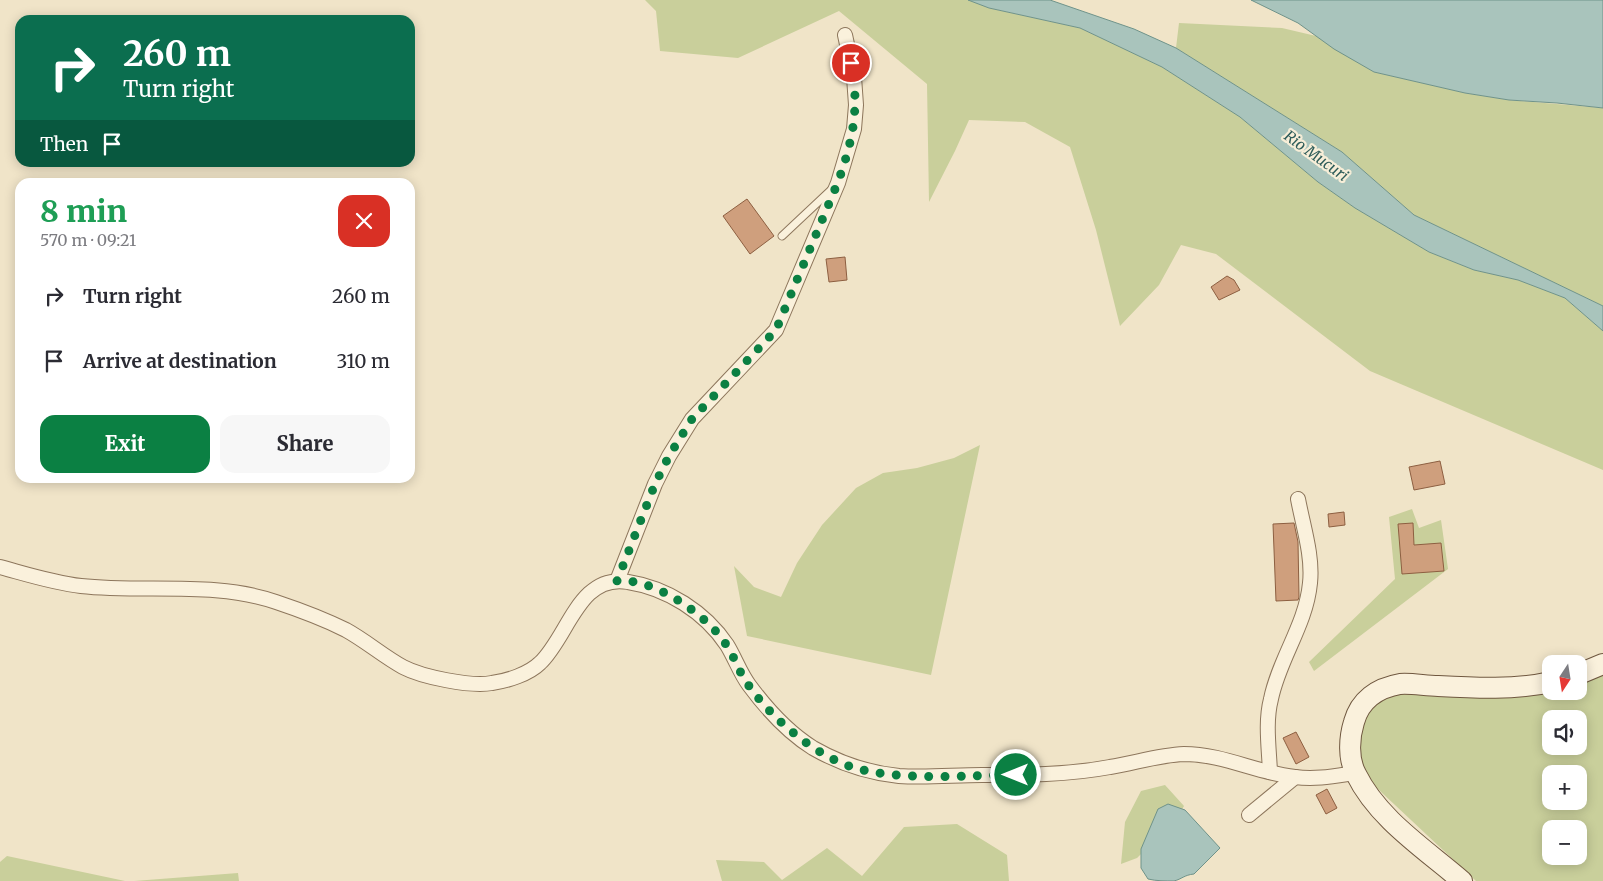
<!DOCTYPE html>
<meta charset="utf-8">
<style>
:root{--surface:#fff;--page:#f7f7f7;--text:#2b2b33;--muted:#7c7c81;--accent:#0b8043}
body{margin:0;font-family:Merriweather,serif;background:var(--page);color:var(--text);height:100vh;display:flex;flex-direction:column;font-size:19px;white-space:nowrap}
*{box-sizing:border-box;margin:0}
p{font-size:16px;color:var(--muted)}
.icon{flex:none;width:28px;height:28px;fill:none;stroke:currentColor;stroke-width:2;stroke-linecap:round;stroke-linejoin:round}
.map{position:relative;flex:1;overflow:hidden}
.sheet{position:absolute;left:15px;top:178px;width:400px;height:305px;display:flex;flex-direction:column;background:var(--surface);border-radius:15px;box-shadow:0 2px 12px #0003}
.sheet>*{flex:none}
.banner{position:absolute;left:15px;top:15px;width:400px;height:152px;border-radius:15px;box-shadow:0 2px 12px #0003;background:#0b6e4f;color:#fff;overflow:hidden}
.needle{width:32px;rotate:192deg}
.buttons{position:absolute;left:1542px;top:655px;display:grid;gap:10px}
.buttons a{display:grid;place-items:center;width:45px;height:45px;border-radius:10px;background:var(--surface);box-shadow:0 2px 12px #0003;font-size:25px}
.pin{position:absolute;display:grid;place-items:center;width:42px;height:42px;color:#fff;margin:-21px;border:2px solid #fff;border-radius:50%;box-shadow:0 1px 5px #0007}
.me{position:absolute;width:55px;margin:-28px;rotate:270deg;stroke-linejoin:round;filter:drop-shadow(0 0 4px #0008)}
.turn{display:flex;align-items:center;gap:18px;height:105px;padding:0 25px;font-size:22px}
.turn .icon{width:65px;height:65px;stroke-width:2.5}
.turn b{display:block;font-size:35px;line-height:42px}
.then{display:flex;align-items:center;height:48px;padding:0 25px;background:#0003;gap:10px;font-size:19px}
.round{display:grid;place-items:center;flex:none;width:52px;height:52px;border-radius:15px;background:var(--page)}
.headline{display:flex;align-items:center;justify-content:space-between;height:85px;padding:0 25px}
h1{font-size:30px;font-weight:800;line-height:38px;color:#1e9e55}
.primary-button{display:flex;gap:10px;margin-top:auto;padding:10px 25px}
.primary-button a{flex:1;height:58px;border-radius:15px;background:var(--accent);color:#fff;font-size:20px;font-weight:800;line-height:58px;text-align:center}
.primary-button a+a{background:var(--page);color:var(--text)}
ul{padding:0;list-style:none}
li{display:flex;align-items:center;gap:15px;height:65px;padding:0 25px}
li div{flex:1}
li b{display:block;font-size:19px}
li em{font-style:normal}
.map>svg:first-child{display:block}
.green{fill:#c9cf9b;fill-rule:evenodd}
.water{fill:#a9c4bc;stroke:#6f938a}
.building{fill:#cf9f7d;stroke:#8d5f41}
.lines{fill:none;stroke-linecap:round;stroke-linejoin:round}
.service-casing{stroke:#8d765c;stroke-width:9}
.minor-casing{stroke:#8d765c;stroke-width:16}
.secondary-casing{stroke:#6f573f;stroke-width:22}
.service{stroke:#faf1dc;stroke-width:7}
.minor{stroke:#faf1dc;stroke-width:14}
.secondary{stroke:#faf1dc;stroke-width:20}
.route{stroke:#0b8043;stroke-width:9;stroke-dasharray:0 16.2}
.labels{text-anchor:middle;stroke-width:4.5;stroke-linejoin:round;paint-order:stroke}
.water-label{font-size:15px;font-style:italic;fill:#2f5d5a;stroke:#f7eed8}
</style>
<div class="map">
<svg width="1603" height="881" viewBox="0 0 1603 881">
<rect width="100%" height="100%" fill="#f0e4c8"/>
<!-- green -->
<g class="green">
<path d="M645,0h324l20,8 91,20 82,39 78,50 78,65 37,26 74,44 45,18 44,10 47,18 38,33v139l-233,-99 -154,-117 -35,-9 -22,40 -39,41 -24,-96 -26,-83 -45,-25 -56,-2 -14,31 -26,51 -2,-118 -88,-73 -101,47 -78,-7 -4,-40z"/>
<path d="M1179,23l103,5 34,8 58,36 91,21 44,7 94,8v198l-189,-91 -72,-63 -166,-104z"/>
<path d="M980,445l-49,230 -184,-39 -13,-70 20,21 27,10 16,-34 25,-38 34,-37 27,-15 34,-5 37,-10z"/>
<path d="M1412,509l7,19 22,-8 7,49 -134,102 -5,-9 86,-83 -6,-62z"/>
<path d="M1603,672v209h-127l-113,-106 -6,-39 14,-33 23,-10 185,-2v-8zM1551,719h28v27h-28zM1551,774h28v27h-28zM1551,829h28v27h-28z"/>
<path d="M1165,785l19,21 -16,30 -19,10 -12,12 -16,6 4,-42 16,-31z"/>
<path d="M957,824l50,31 2,26h-287l-6,-21 48,2 18,18 45,-32 35,28 42,-49z"/>
<path d="M7,856l118,25h-125v-19z"/>
<path d="M238,873l1,8h-105z"/>
</g>
<!-- water -->
<g class="water">
<path d="M968,0h82l84,29 42,19 166,104 72,63 189,91v25l-38,-33 -47,-18 -44,-10 -45,-18 -74,-44 -37,-26 -78,-65 -78,-50 -82,-39 -91,-20z"/>
<path d="M1251,0h352v108l-46,-5 -48,-3 -44,-7 -91,-21 -40,-23 -36,-26z"/>
<path d="M1168,804l17,6 35,38 -26,26c-10,1 -12,5 -20,7 -8,0 -18,0 -26,-2l-7,-11v-19l17,-40z"/>
</g>
<!-- building -->
<g class="building">
<path d="M747,199l27,37 -24,18 -27,-38z"/>
<path d="M845,257l2,23 -18,2 -3,-23z"/>
<path d="M1227,276l7,4 6,10 -21,10 -8,-13z"/>
<path d="M1440,461l5,23 -31,6 -5,-23z"/>
<path d="M1344,512l1,13 -16,2 -1,-13z"/>
<path d="M1294,523l4,19 1,55 -1,3 -22,1 -3,-77z"/>
<path d="M1413,523l1,22 27,-2 3,28 -42,3 -4,-50z"/>
<path d="M1296,732l13,25 -13,7 -13,-26z"/>
<path d="M1327,789l10,19 -11,6 -10,-19z"/>
</g>
<g class="lines">
<!-- service casing -->
<g class="service-casing">
<path id="service" d="M782,236l49,-46"/>
</g>
<!-- minor casing -->
<g class="minor-casing">
<g id="minor">
<path d="M0,567c26,7 54,16 81,19 63,7 135,-5 195,16 24,8 48,17 70,28 20,11 37,26 57,37 19,10 68,20 89,16 15,-2 37,-9 48,-20 28,-26 39,-90 88,-81 39,6 77,30 99,63 8,13 13,28 22,40 17,23 40,48 64,63 26,15 56,25 86,28 27,2 56,-1 83,-1 43,0 85,0 128,-8 25,-4 49,-12 74,-13 39,0 73,19 111,23 20,3 40,-1 60,-4"/>
<path d="M617,581l38,-97 14,-28 23,-37 84,-89 62,-147 16,-54 2,-24 -2,-28 -9,-42"/>
<path d="M1270,772c-1,-24 -5,-50 1,-73 8,-40 35,-74 39,-116 3,-27 -7,-57 -12,-84"/>
<path d="M1249,815l46,-38"/>
</g>
</g>
<!-- secondary casing -->
<g class="secondary-casing">
<g id="secondary">
<path d="M1579,674l24,-10"/>
<path d="M1462,881c-37,-32 -84,-62 -106,-107 -8,-15 -7,-36 -2,-52 6,-22 23,-34 46,-38 12,-1 26,2 38,2 37,2 78,4 113,-4"/>
</g>
</g>
<!-- service -->
<use href="#service" class="service"/>
<!-- minor -->
<use href="#minor" class="minor"/>
<!-- secondary -->
<use href="#secondary" class="secondary"/>
</g>
<g class="lines">
<!-- route -->
<path class="route" d="M851,63c9,44 2,77 -13,119l-62,148 -84,89 -23,37 -14,28 -38,97c36,-4 92,35 110,65 8,12 12,26 20,37 22,33 65,70 102,83 47,16 117,9 167,9"/>
</g>
<g class="labels">
<!-- water labels -->
<g class="water-label">
<text transform="translate(1316 156) rotate(36)" y="5">Rio Mucuri</text>
</g>
</g>
</svg>
<div class="buttons">
<a><svg class="needle" viewBox="-14 -14 28 28"><path d="M0-13l5 13h-10z" fill="#e53935"/><path d="M0 13l5-13h-10z" fill="#7c7c81"/></svg></a>
<a><svg class="icon" aria-label="sound" viewBox="0 0 24 24"><path d="M4 9h4l5-4v14l-5-4H4zM17 9q2 3 0 6"/></svg></a>
<a>+</a>
<a>−</a>
</div>
<div class="pin" style="left:851px;top:63px;background:#d93025"><svg class="icon" aria-label="arrive" viewBox="0 0 24 24"><path d="M6 21V4h12l-3 4 3 4H6"/></svg></div>
<svg class="me" style="left:1016px;top:775px" viewBox="-20 -20 40 40"><circle r="17" fill="#0b8043" stroke="#fff" stroke-width="3"/><path d="M0-11L8 9 0 5-8 9z" fill="#fff"/></svg>
<div class="banner">
<div class="turn"><svg class="icon" aria-label="right" viewBox="0 0 24 24"><path d="M7 20v-9h11M14 6l5 5-5 5"/></svg><div><b>260 m</b>Turn right</div></div>
<div class="then">Then<svg class="icon" aria-label="arrive" viewBox="0 0 24 24"><path d="M6 21V4h12l-3 4 3 4H6"/></svg></div>
</div>
<section class="sheet">
<div class="headline"><div><h1>8 min</h1><p>570 m · 09:21</p></div><a class="round" style="background:#d93025;color:#fff"><svg class="icon" aria-label="close" viewBox="0 0 24 24"><path d="M6 6l12 12M18 6L6 18"/></svg></a></div>
<ul>
<li><svg class="icon" aria-label="right" viewBox="0 0 24 24"><path d="M7 20v-9h11M14 6l5 5-5 5"/></svg><div><b>Turn right</b></div><em>260 m</em></li>
<li><svg class="icon" aria-label="arrive" viewBox="0 0 24 24"><path d="M6 21V4h12l-3 4 3 4H6"/></svg><div><b>Arrive at destination</b></div><em>310 m</em></li>
</ul>
<div class="primary-button"><a>Exit</a><a>Share</a></div>
</section>
</div>
